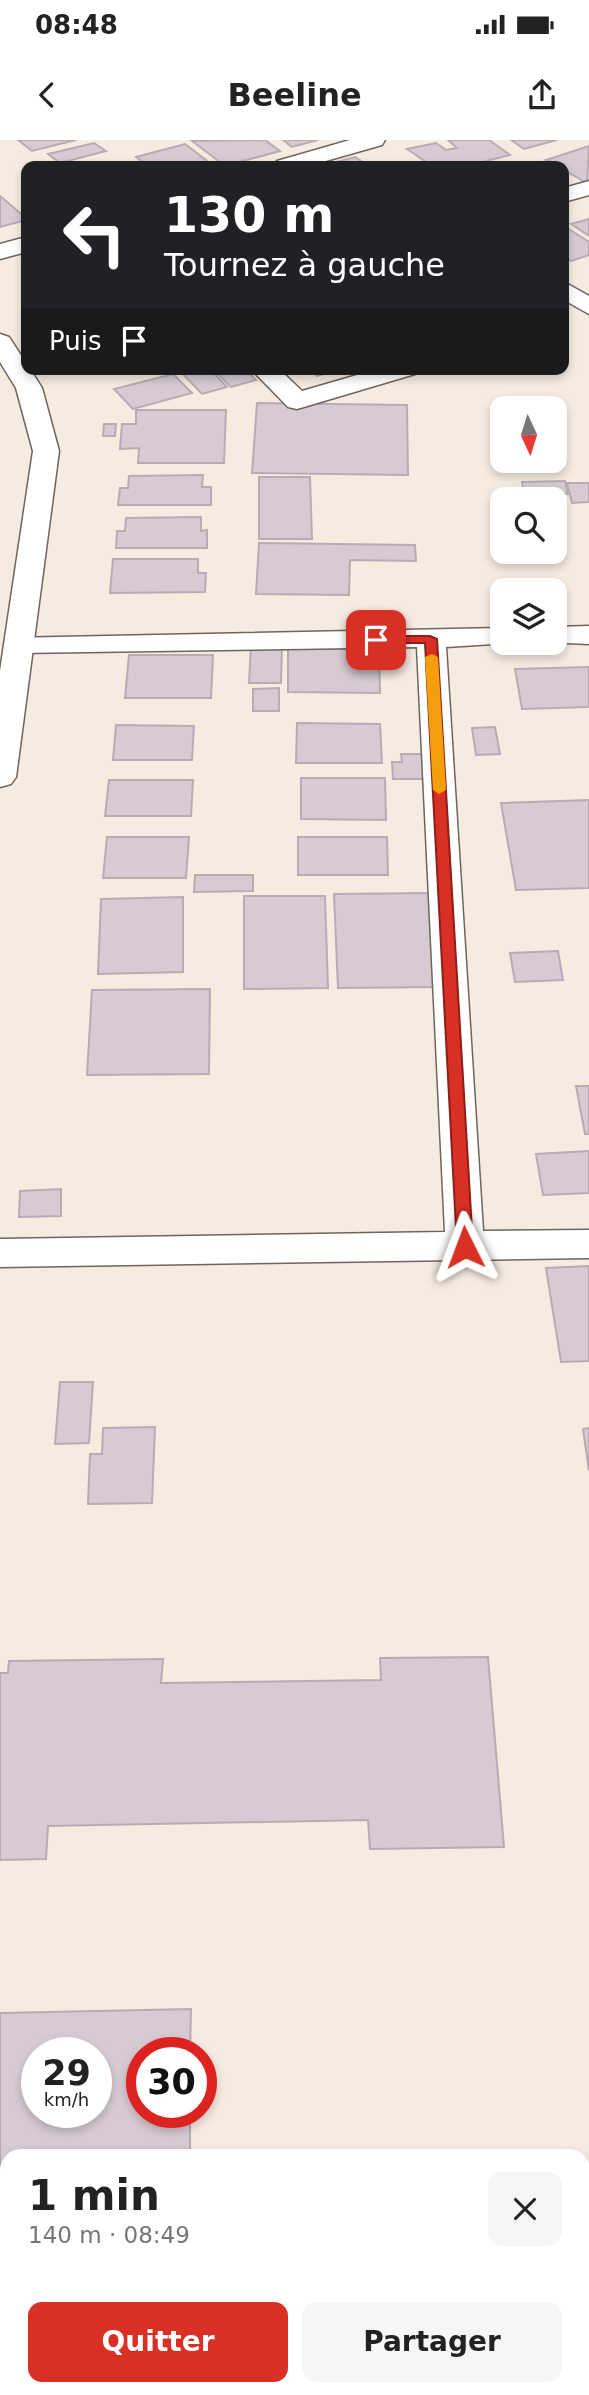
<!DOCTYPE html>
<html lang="fr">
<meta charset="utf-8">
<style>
:root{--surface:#fff;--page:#f6f6f6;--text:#222;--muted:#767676;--accent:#d93025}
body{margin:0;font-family:"DejaVu Sans",sans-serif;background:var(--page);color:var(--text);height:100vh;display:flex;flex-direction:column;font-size:26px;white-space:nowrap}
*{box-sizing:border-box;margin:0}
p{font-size:23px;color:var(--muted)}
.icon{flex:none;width:38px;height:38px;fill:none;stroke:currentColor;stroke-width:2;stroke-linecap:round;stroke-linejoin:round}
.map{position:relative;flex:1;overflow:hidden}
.details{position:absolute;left:0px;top:2009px;width:590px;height:247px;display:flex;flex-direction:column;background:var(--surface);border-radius:21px 21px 0 0;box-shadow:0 4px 10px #0003}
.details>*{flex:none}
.top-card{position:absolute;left:21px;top:21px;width:548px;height:214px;border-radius:14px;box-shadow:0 4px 10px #0003;background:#202124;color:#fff;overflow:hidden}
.needle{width:46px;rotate:176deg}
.controls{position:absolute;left:490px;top:256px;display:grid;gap:14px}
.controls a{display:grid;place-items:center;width:77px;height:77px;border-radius:14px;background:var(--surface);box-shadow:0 4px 10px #0003;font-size:35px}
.speed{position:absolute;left:21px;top:1897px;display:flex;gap:14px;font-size:35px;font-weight:700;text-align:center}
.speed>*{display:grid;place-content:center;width:91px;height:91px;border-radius:50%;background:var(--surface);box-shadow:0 4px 10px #0003;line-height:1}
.speed small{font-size:18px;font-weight:400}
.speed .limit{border:10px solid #d22;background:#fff;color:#111}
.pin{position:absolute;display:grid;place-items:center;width:60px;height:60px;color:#fff;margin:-30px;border-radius:14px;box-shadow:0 4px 10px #0006}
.me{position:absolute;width:77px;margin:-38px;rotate:357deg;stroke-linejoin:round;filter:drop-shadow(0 0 5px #0008)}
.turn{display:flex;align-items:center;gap:24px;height:147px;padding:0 28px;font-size:32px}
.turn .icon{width:91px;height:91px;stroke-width:2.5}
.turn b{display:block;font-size:49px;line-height:60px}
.then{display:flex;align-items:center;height:66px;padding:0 28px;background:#0003;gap:14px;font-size:26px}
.round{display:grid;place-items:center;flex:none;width:74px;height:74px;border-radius:14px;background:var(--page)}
.overview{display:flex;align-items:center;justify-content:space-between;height:119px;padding:0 28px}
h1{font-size:42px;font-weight:700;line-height:52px}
.button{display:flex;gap:14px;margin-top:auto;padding:14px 28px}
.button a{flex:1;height:80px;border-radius:14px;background:var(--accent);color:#fff;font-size:28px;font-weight:700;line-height:80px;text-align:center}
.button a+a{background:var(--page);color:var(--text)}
.status{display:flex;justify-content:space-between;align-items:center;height:49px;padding:0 35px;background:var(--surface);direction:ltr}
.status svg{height:19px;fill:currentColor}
header{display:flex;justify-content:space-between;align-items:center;height:91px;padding:0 28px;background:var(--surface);font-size:32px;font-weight:700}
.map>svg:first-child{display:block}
.building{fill:#d7cad2;stroke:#b8abb4;stroke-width:2;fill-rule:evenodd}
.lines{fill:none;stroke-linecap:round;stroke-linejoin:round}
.minor-casing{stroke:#6f655c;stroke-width:3}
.tertiary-casing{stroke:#6f655c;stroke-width:3}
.minor{fill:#fff;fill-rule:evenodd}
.tertiary{fill:#fff;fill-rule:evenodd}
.route{fill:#d93025;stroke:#8d1f18;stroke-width:2}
.slow{fill:#f59e0b}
</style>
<div class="status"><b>08:48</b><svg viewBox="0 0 49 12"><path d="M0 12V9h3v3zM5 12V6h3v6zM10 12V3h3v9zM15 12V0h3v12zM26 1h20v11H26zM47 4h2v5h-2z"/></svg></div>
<header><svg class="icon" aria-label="back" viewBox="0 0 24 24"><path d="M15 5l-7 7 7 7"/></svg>Beeline<svg class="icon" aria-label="share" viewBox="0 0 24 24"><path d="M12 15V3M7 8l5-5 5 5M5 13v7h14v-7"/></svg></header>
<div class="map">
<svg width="589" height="2255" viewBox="0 0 589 2255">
<rect width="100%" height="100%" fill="#f6ebe1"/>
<!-- building -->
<g class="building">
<path d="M18,0h58l-44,11z"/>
<path d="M265,0l15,11 -55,15 -33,-25z"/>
<path d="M283,0h35l-26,7z"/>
<path d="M448,0h41l21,15 -43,11h-35l-25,-17 29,-6 10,7 11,-2z"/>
<path d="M511,0h46l-33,9z"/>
<path d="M94,3l12,8 -46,12 -12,-9z"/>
<path d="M185,4l29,22h-66l-12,-9z"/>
<path d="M589,6l-2,37 -23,-13v-4l-18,-6z"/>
<path d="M355,17l13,9 -43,-1z"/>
<path d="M0,56l26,22v2l-26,7z"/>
<path d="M589,79v17l-18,-12z"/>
<path d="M564,86l25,16v13l-18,6 -7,-4z"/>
<path d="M178,229h32l17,18 -25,7z"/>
<path d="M213,229h32l11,11 -25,7z"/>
<path d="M310,229h32l-25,7z"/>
<path d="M173,234l19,19 -59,16 -19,-20z"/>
<path d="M257,263l150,2 1,70 -156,-2z"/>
<path d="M136,270h90l-2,53h-86l1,-15 -19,1 2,-25h14z"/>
<path d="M104,284h12l-1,12h-12z"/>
<path d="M203,335l-1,12h9v18h-93l2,-17h8l1,-12z"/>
<path d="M259,337h51l2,62h-53z"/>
<path d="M565,341l3,13 -44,1 -2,-13z"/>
<path d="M567,343h22v19l-17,1z"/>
<path d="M201,377v14l6,-1v18h-91l1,-17h8l1,-13z"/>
<path d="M259,403l156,2 1,16 -66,-1 -1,35 -93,-1z"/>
<path d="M113,419h85v14h8l-1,19 -95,1z"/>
<path d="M251,505h31l-1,38h-32z"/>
<path d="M288,509h91l1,44 -92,-1z"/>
<path d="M129,515h84l-2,43h-86z"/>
<path d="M589,527v40l-67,2 -7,-40z"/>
<path d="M279,548v23h-26v-22z"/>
<path d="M297,583l83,1 2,39h-86z"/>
<path d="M116,585l78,1 -2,34h-79z"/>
<path d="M495,587l5,27 -24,1 -4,-27z"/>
<path d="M401,614h27l2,25h-37l-1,-17h10z"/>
<path d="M301,638h84l1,42 -85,-1z"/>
<path d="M109,640h84l-2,36h-86z"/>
<path d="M589,660v88l-73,2 -15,-87z"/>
<path d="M107,697h82l-3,41h-83z"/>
<path d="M298,697h89l1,38h-90z"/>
<path d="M195,735h58v16l-59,1z"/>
<path d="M433,753l8,94 -103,1 -4,-94z"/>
<path d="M244,756h81l3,92 -84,1z"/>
<path d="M183,757v75l-85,2 3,-75z"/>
<path d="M558,811l5,29 -48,2 -5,-29z"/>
<path d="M210,849l-1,85 -122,1 5,-85z"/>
<path d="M576,946h13v48h-4z"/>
<path d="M589,1011v42l-46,2 -7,-41z"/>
<path d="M61,1049v27l-42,1 1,-26z"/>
<path d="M589,1126v95l-28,1 -15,-94z"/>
<path d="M60,1242h33l-4,61 -34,1z"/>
<path d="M155,1287l-3,76 -64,1 2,-50h12l1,-26z"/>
<path d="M589,1288v43l-6,-42z"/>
<path d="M488,1517l16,190 -134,2 -2,-29 -320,6 -2,33 -46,1v-187h8l1,-12 154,-2 -2,24 220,-3 -1,-22z"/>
<path d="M191,1869l-1,44h-48v59h48v44h-183v137h-7v-280zM37,1913h59v59h-59z"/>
</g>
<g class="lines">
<!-- minor casing -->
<g class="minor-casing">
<g id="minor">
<path d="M350,0h35l-3,5 -74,21h-34l3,-5z"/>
<path d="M589,41v14l-25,7v-14z"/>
<path d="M26,97v15l-26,7v-15z"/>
<path d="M564,142l25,14v18l-25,-14z"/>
<path d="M251,229h28l23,22 76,-22h41l-4,5 -118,35 -9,-2z"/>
<path d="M589,486v18l-44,-2h10v-15z"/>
<path d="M502,488v14l10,1 -66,4 37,584 106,-1v28l-589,9v-28l445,-7 -28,-585 -398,6 -10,-3 -5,-6 5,-6z"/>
</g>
</g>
<!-- tertiary casing -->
<g class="tertiary-casing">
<path id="tertiary" d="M0,194l9,3 17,26v6h4l12,19 17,63 -43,326 -5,7 -11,3v-116l33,-220 -17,-63 -16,-26z"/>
</g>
<!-- minor -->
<use href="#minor" class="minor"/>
<!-- tertiary -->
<use href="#tertiary" class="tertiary"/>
</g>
<!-- route -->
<path class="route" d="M376,496h54l7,3 36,608 -8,6 -8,-6 -32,-604h-54l-1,-3z"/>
<!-- slow -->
<path class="slow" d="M432,514l6,3 8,133 -7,4 -6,-4 -8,-133z"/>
</svg>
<div class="controls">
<a><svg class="needle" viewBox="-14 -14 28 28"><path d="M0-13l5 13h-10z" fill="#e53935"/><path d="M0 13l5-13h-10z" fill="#767676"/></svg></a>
<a><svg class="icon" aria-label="search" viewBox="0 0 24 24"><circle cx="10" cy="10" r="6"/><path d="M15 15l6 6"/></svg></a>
<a><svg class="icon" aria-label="layers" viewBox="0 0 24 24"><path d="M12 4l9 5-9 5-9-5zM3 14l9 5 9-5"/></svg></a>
</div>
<div class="speed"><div>29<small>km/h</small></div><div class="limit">30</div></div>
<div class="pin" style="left:376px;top:500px;background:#d93025"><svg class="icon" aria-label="arrive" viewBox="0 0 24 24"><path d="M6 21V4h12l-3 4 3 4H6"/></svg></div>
<svg class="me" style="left:465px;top:1107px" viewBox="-20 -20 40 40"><path d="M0-17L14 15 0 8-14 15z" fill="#d93025" stroke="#fff" stroke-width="4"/></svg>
<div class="top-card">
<div class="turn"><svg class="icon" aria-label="left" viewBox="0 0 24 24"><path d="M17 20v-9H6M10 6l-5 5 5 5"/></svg><div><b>130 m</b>Tournez à gauche</div></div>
<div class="then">Puis<svg class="icon" aria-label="arrive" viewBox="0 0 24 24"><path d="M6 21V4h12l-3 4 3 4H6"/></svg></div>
</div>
<section class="details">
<div class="overview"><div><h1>1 min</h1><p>140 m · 08:49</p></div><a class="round"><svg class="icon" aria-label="close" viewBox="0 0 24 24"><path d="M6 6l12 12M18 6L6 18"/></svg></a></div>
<div class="button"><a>Quitter</a><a>Partager</a></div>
</section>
</div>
